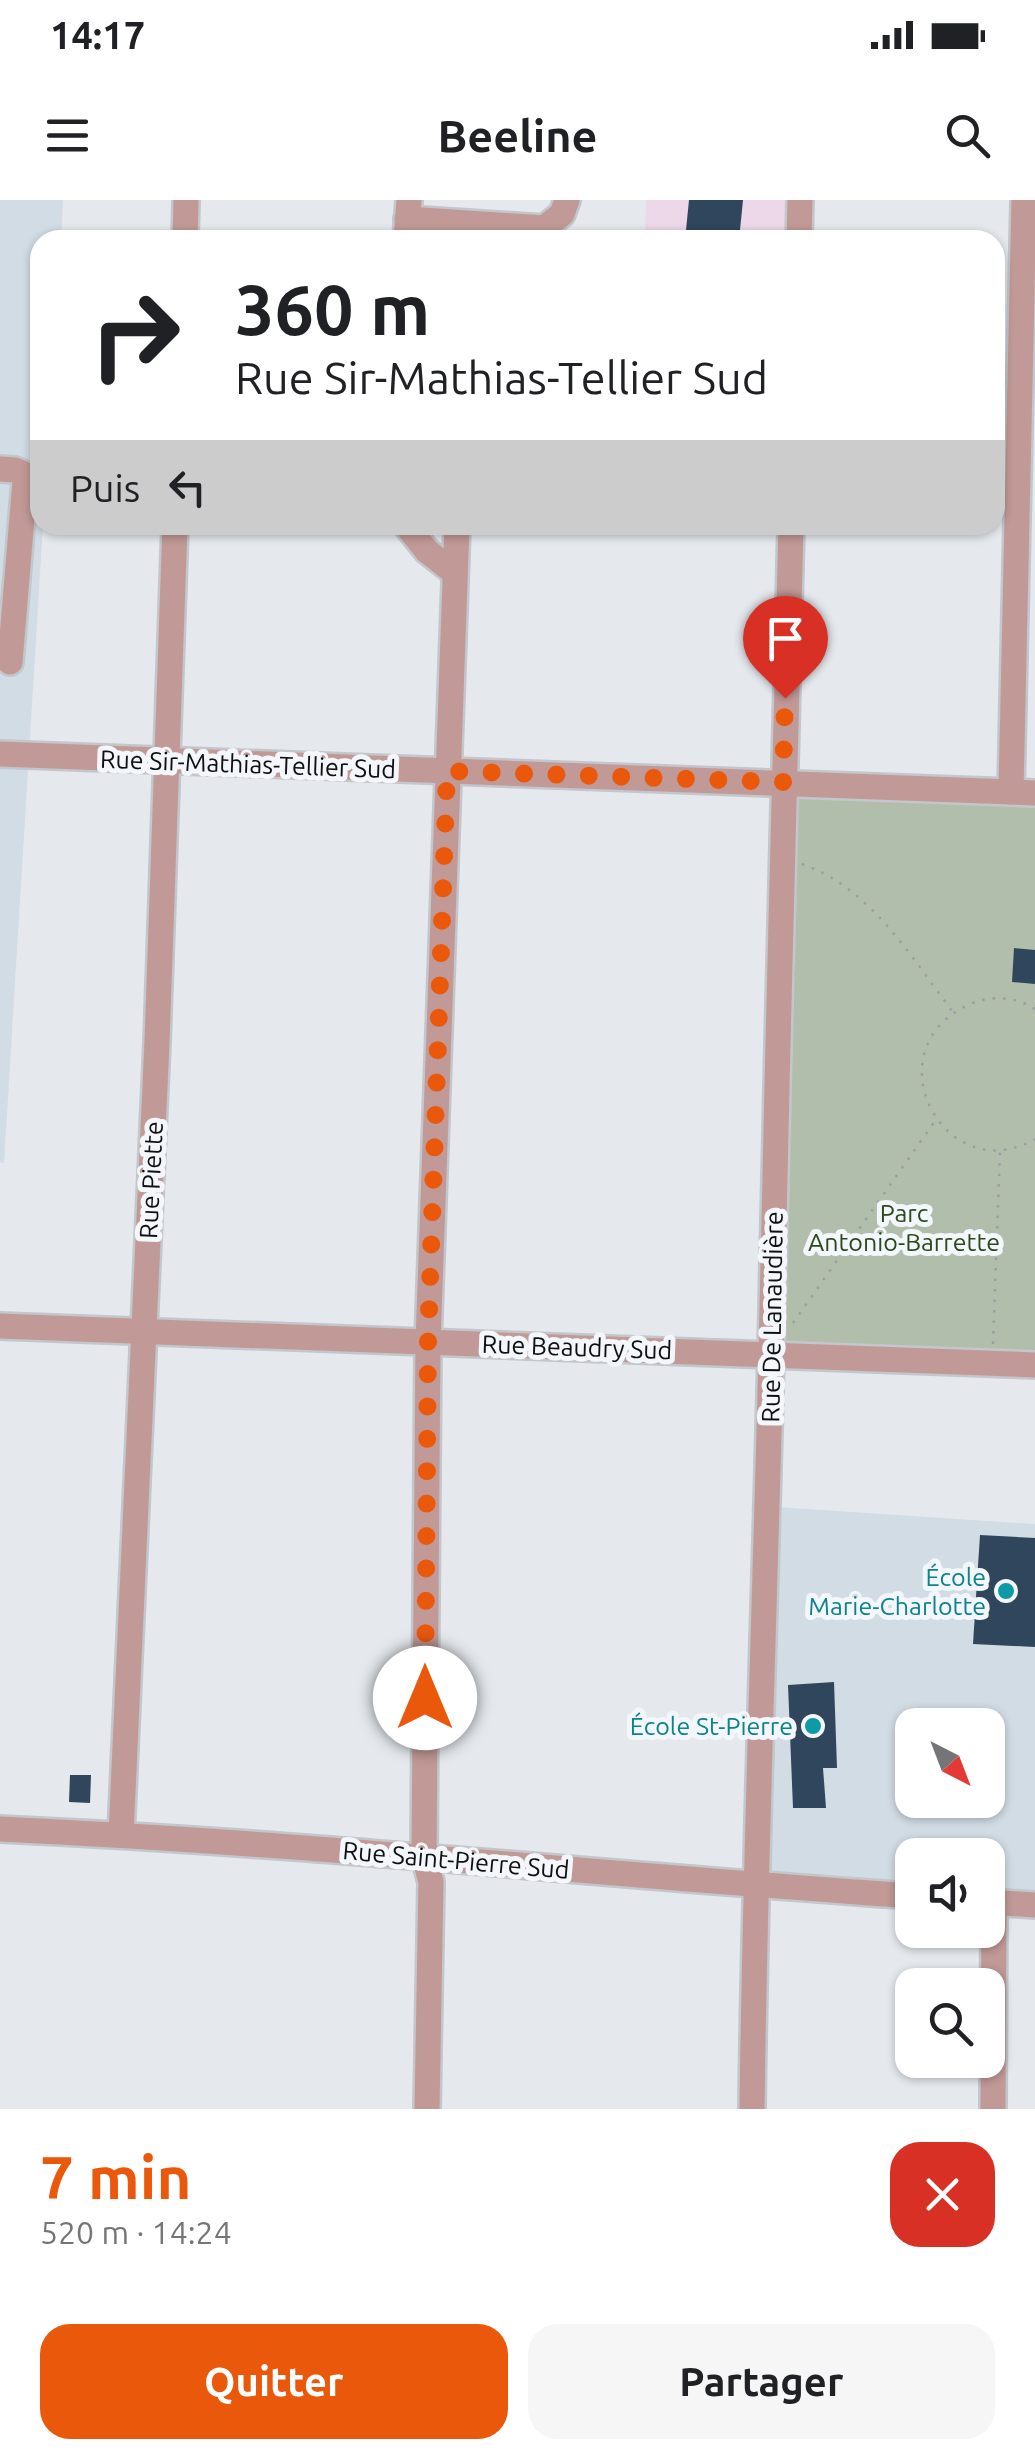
<!DOCTYPE html>
<html lang="fr">
<meta charset="utf-8">
<style>
:root{--surface:#fff;--page:#f6f6f6;--text:#202124;--muted:#757577;--accent:#ea580c}
body{margin:0;font-family:Ubuntu,sans-serif;background:var(--page);color:var(--text);height:100vh;display:flex;flex-direction:column;font-size:38px;white-space:nowrap}
*{box-sizing:border-box;margin:0}
p{font-size:32px;color:var(--muted)}
.icon{flex:none;width:55px;height:55px;fill:none;stroke:currentColor;stroke-width:2;stroke-linecap:round;stroke-linejoin:round}
.map{position:relative;height:1909px;overflow:hidden}
.sheet{display:flex;flex-direction:column;background:var(--surface);flex:1}
.sheet>*{flex:none}
.hud{position:absolute;left:30px;top:30px;width:975px;height:305px;border-radius:30px;box-shadow:0 2px 8px #0004;background:#fff;color:var(--text);overflow:hidden}
.needle{width:65px;rotate:138deg}
.tools{position:absolute;left:895px;top:1508px;display:grid;gap:20px}
.tools a{display:grid;place-items:center;width:110px;height:110px;border-radius:20px;background:var(--surface);box-shadow:0 2px 8px #0004;font-size:50px}
.pin{position:absolute;display:grid;place-items:center;width:85px;height:85px;color:#fff;margin:-102px -42px;border-radius:50% 50% 50% 0;rotate:-45deg;box-shadow:0 0 10px #0007}
.pin .icon{rotate:45deg}
.me{position:absolute;width:110px;margin:-55px;rotate:0deg;stroke-linejoin:round;filter:drop-shadow(0 0 8px #0008)}
.turn{display:flex;align-items:center;gap:35px;height:210px;padding:0 40px;font-size:45px}
.turn .icon{width:130px;height:130px;stroke-width:2.5}
.turn b{display:block;font-size:70px;line-height:85px}
.then{display:flex;align-items:center;height:95px;padding:0 40px;background:#0003;gap:20px;font-size:38px}
.round{display:grid;place-items:center;flex:none;width:105px;height:105px;border-radius:30px;background:var(--page)}
.headline{display:flex;align-items:center;justify-content:space-between;height:170px;padding:0 40px}
h1{font-size:60px;font-weight:600;line-height:75px;color:var(--accent)}
.button{display:flex;gap:20px;margin-top:auto;padding:20px 40px}
.button a{flex:1;height:115px;border-radius:30px;background:var(--accent);color:#fff;font-size:40px;font-weight:600;line-height:115px;text-align:center}
.button a+a{background:var(--page);color:var(--text)}
.status{display:flex;justify-content:space-between;align-items:center;height:70px;padding:0 50px;background:var(--surface);direction:ltr}
.status svg{height:28px;fill:currentColor}
header{display:flex;justify-content:space-between;align-items:center;height:130px;padding:0 40px;background:var(--surface);font-size:45px;font-weight:600}
.map>svg:first-child{display:block}
.commercial{fill:#ecd8e8}
.built{fill:#d2dce5;fill-rule:evenodd}
.green{fill:#b1beac}
.building{fill:#2f465c}
.lines{fill:none;stroke-linecap:round;stroke-linejoin:round}
.minor-casing{stroke:#c3c6ca;stroke-width:30}
.path{stroke:#9b9ea1;stroke-width:2.5;stroke-dasharray:2.5 8;stroke-linecap:butt}
.minor{stroke:#c19996;stroke-width:25}
.route{stroke:#ea580c;stroke-width:18;stroke-dasharray:0 32.4}
.culture-dot{fill:#0f9aa8;stroke:#f3f6fa;stroke-width:4}
.labels{text-anchor:middle;stroke-width:10;stroke-linejoin:round;paint-order:stroke}
.street-label{font-size:25px;fill:#0f1011;stroke:#f3f6fa}
.park-label{font-size:25px;fill:#2c491d;stroke:#f3f6fa}
.culture-label{font-size:25px;fill:#0d838f;stroke:#f3f6fa;text-anchor:end}
</style>
<div class="status"><b>14:17</b><svg viewBox="0 0 49 12"><path d="M0 12V9h3v3zM5 12V6h3v6zM10 12V3h3v9zM15 12V0h3v12zM26 1h20v11H26zM47 4h2v5h-2z"/></svg></div>
<header><svg class="icon" aria-label="menu" viewBox="0 0 24 24"><path d="M4 6h16M4 12h16M4 18h16"/></svg>Beeline<svg class="icon" aria-label="search" viewBox="0 0 24 24"><circle cx="10" cy="10" r="6"/><path d="M15 15l6 6"/></svg></header>
<div class="map">
<svg width="1035" height="1909" viewBox="0 0 1035 1909">
<rect width="100%" height="100%" fill="#e5e9ed"/>
<!-- commercial -->
<path class="commercial" d="M646,0h158l-1,40h-158z"/>
<!-- built -->
<g class="built">
<path d="M0,0h63l-2,40h-21v285h3l-39,638 -4,-1z"/>
<path d="M761,1306l274,18v381l-47,-3v-47h-76v42l-157,-12zM912,1525h76v75h-76z"/>
</g>
<!-- green -->
<path class="green" d="M783,582l252,10v573l-264,-11z"/>
<!-- building -->
<g class="building">
<path d="M689,0h54l-4,40h-54z"/>
<path d="M1014,748l21,2v34l-23,-2z"/>
<path d="M980,1335l55,3v109l-62,-3z"/>
<path d="M834,1482l3,86h-14l3,40h-33l-5,-123z"/>
<path d="M70,1575h21l-1,28 -21,-1z"/>
</g>
<g class="lines">
<!-- minor casing -->
<g class="minor-casing">
<g id="minor">
<path d="M407,19l137,9 18,-14 5,-14"/>
<path d="M185,40l1,-40"/>
<path d="M406,40l3,-40"/>
<path d="M799,40l1,-40"/>
<path d="M0,269l15,1 7,3 3,8 -15,181"/>
<path d="M406,325l21,26 28,22"/>
<path d="M0,554l1035,39"/>
<path d="M1011,592l13,-592"/>
<path d="M0,1126l1035,39"/>
<path d="M0,1629c305,14 608,46 912,67"/>
<path d="M121,1635l36,-793 18,-517"/>
<path d="M988,1702l47,3"/>
<path d="M427,1909l4,-227 -7,-26 4,-514 29,-817"/>
<path d="M752,1909c3,-252 13,-504 19,-756 7,-276 11,-552 20,-828"/>
<path d="M993,1909l1,-207"/>
</g>
</g>
<!-- path -->
<g class="path">
<path d="M802,664c69,24 108,92 151,148"/>
<path d="M1035,809c-19,-13 -47,-14 -67,-4 -98,46 -23,186 67,134"/>
<path d="M793,1123l142,-202"/>
<path d="M993,1144l7,-192"/>
</g>
<!-- minor -->
<use href="#minor" class="minor"/>
</g>
<g class="lines">
<!-- route -->
<path class="route" d="M425,1498l3,-356 19,-571 336,11 2,-84"/>
</g>
<!-- markers -->
<g class="culture-dot">
<circle cx="1006" cy="1391" r="10"/>
<circle cx="813" cy="1526" r="10"/>
</g>
<g class="labels">
<!-- street labels -->
<g class="street-label">
<text transform="translate(248 564) rotate(2)" y="9">Rue Sir-Mathias-Tellier Sud</text>
<text transform="translate(151 980) rotate(-87)" y="9">Rue Piette</text>
<text transform="translate(772 1117) rotate(-89)" y="9">Rue De Lanaudière</text>
<text transform="translate(577 1147) rotate(2)" y="9">Rue Beaudry Sud</text>
<text transform="translate(456 1660) rotate(5)" y="9">Rue Saint-Pierre Sud</text>
</g>
<!-- park labels -->
<g class="park-label">
<text x="904" y="1022">Parc<tspan x="904" dy="29">Antonio-Barrette</tspan></text>
</g>
<!-- culture labels -->
<g class="culture-label">
<text x="986" y="1386">École<tspan x="986" dy="29">Marie-Charlotte</tspan></text>
<text x="793" y="1535">École St-Pierre</text>
</g>
</g>
</svg>
<div class="tools">
<a><svg class="needle" viewBox="-14 -14 28 28"><path d="M0-13l5 13h-10z" fill="#e53935"/><path d="M0 13l5-13h-10z" fill="#757577"/></svg></a>
<a><svg class="icon" aria-label="sound" viewBox="0 0 24 24"><path d="M4 9h4l5-4v14l-5-4H4zM17 9q2 3 0 6"/></svg></a>
<a><svg class="icon" aria-label="search" viewBox="0 0 24 24"><circle cx="10" cy="10" r="6"/><path d="M15 15l6 6"/></svg></a>
</div>
<div class="pin" style="left:785px;top:498px;background:#d93025"><svg class="icon" aria-label="arrive" viewBox="0 0 24 24"><path d="M6 21V4h12l-3 4 3 4H6"/></svg></div>
<svg class="me" style="left:425px;top:1498px" viewBox="-20 -20 40 40"><circle r="19" fill="#fff"/><path d="M0-13L10 11 0 6-10 11z" fill="#ea580c"/></svg>
<div class="hud">
<div class="turn"><svg class="icon" aria-label="right" viewBox="0 0 24 24"><path d="M7 20v-9h11M14 6l5 5-5 5"/></svg><div><b>360 m</b>Rue Sir-Mathias-Tellier Sud</div></div>
<div class="then">Puis<svg class="icon" aria-label="left" viewBox="0 0 24 24"><path d="M17 20v-9H6M10 6l-5 5 5 5"/></svg></div>
</div>
</div>
<section class="sheet">
<div class="headline"><div><h1>7 min</h1><p>520 m · 14:24</p></div><a class="round" style="background:#d93025;color:#fff"><svg class="icon" aria-label="close" viewBox="0 0 24 24"><path d="M6 6l12 12M18 6L6 18"/></svg></a></div>
<div class="button"><a>Quitter</a><a>Partager</a></div>
</section>
